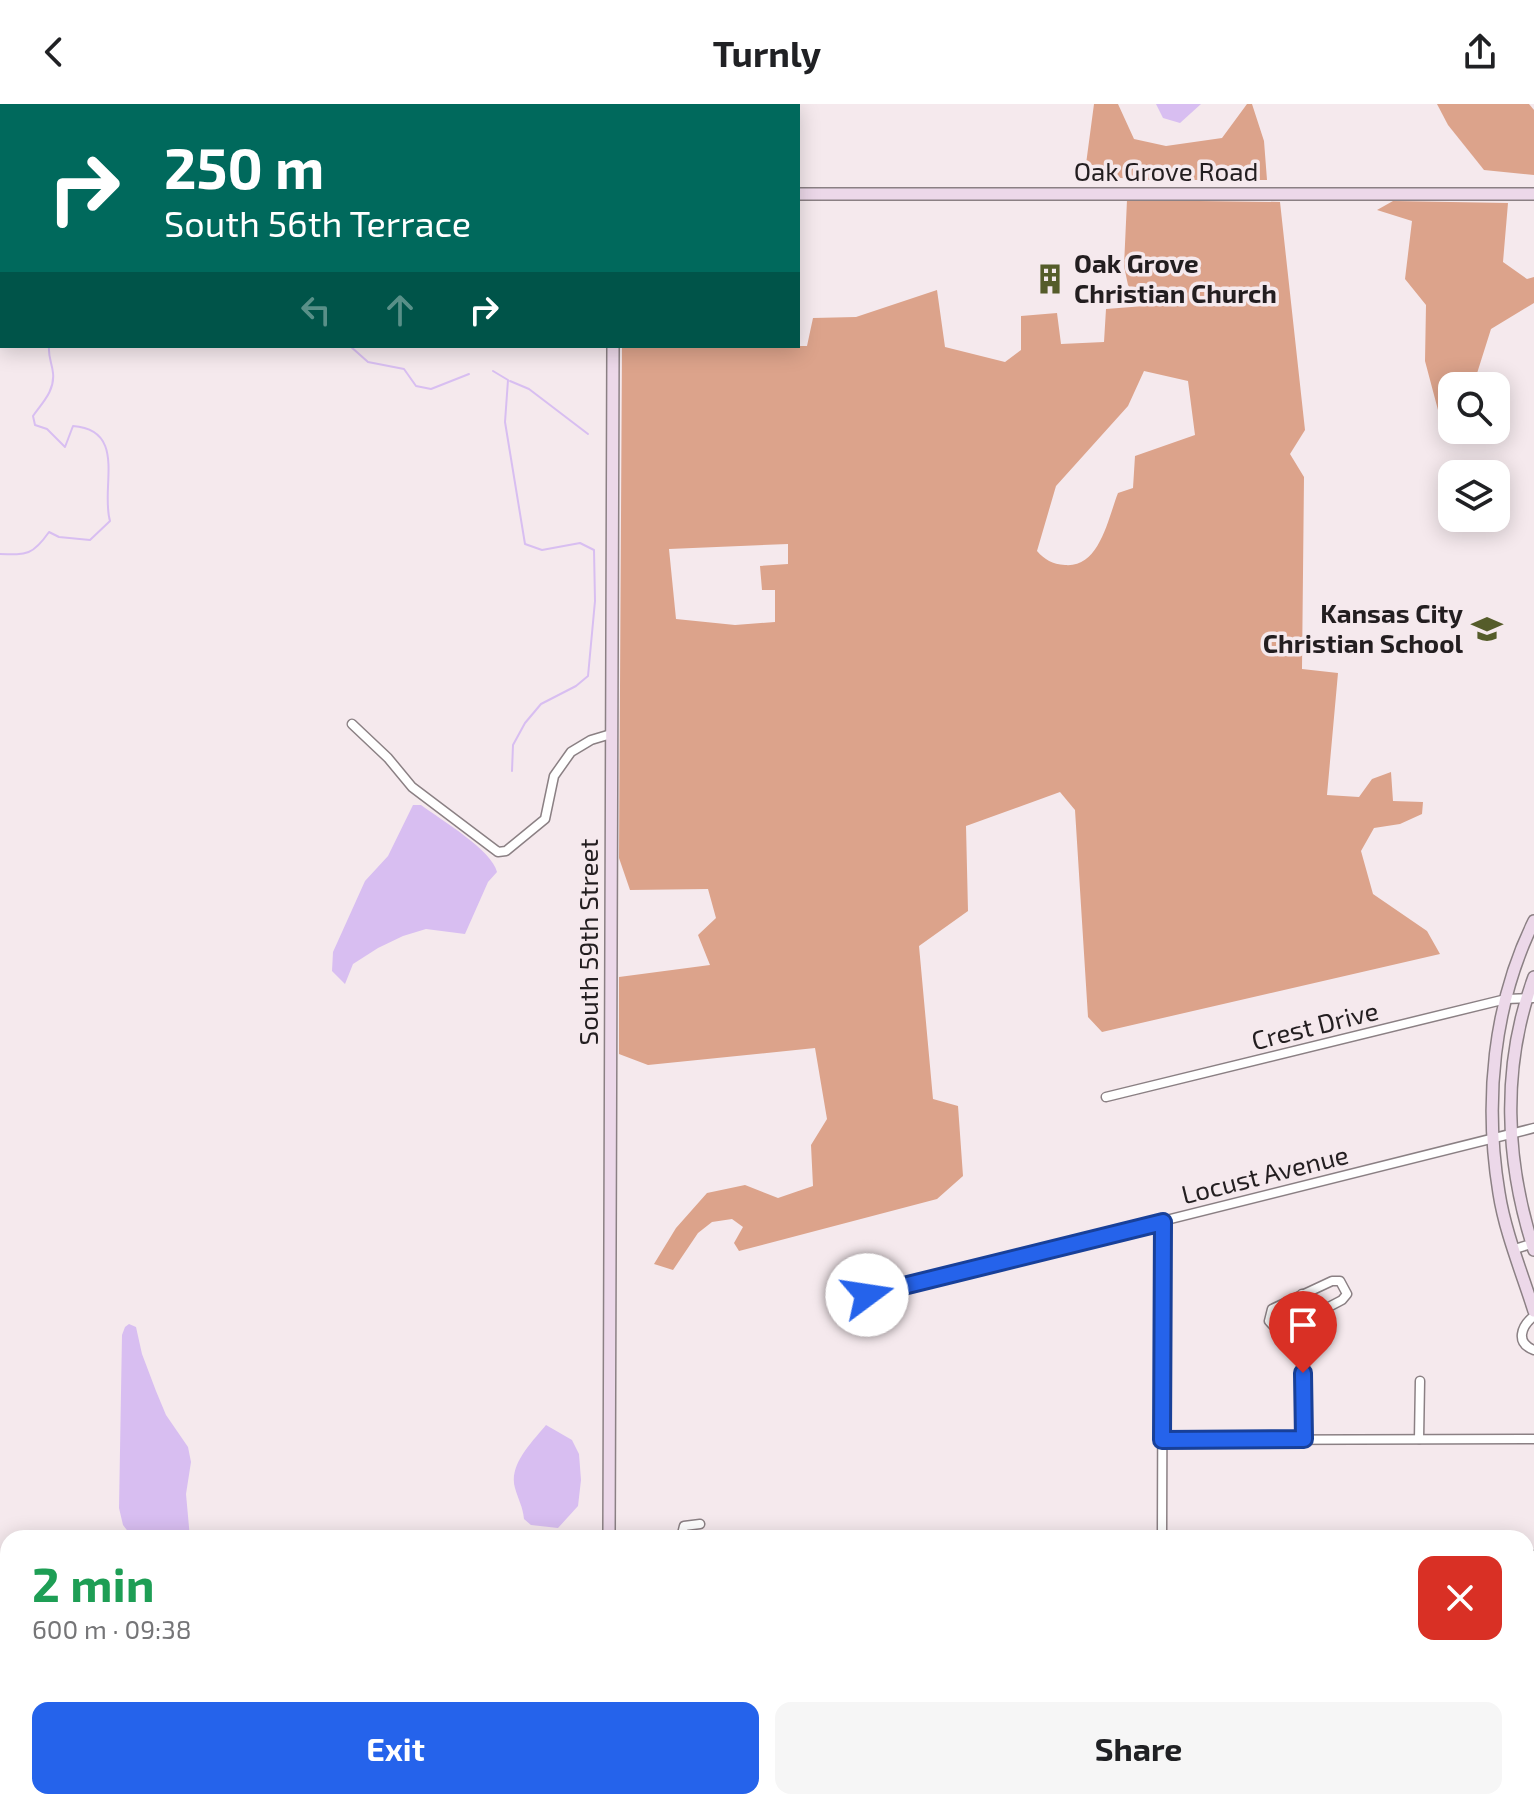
<!DOCTYPE html>
<meta charset="utf-8">
<style>
:root{--surface:#fff;--page:#f6f6f6;--text:#202124;--muted:#757577;--accent:#2563eb}
body{margin:0;font-family:"Exo 2",sans-serif;background:var(--page);color:var(--text);height:100vh;display:flex;flex-direction:column;font-size:30px;white-space:nowrap}
*{box-sizing:border-box;margin:0}
p{font-size:26px;color:var(--muted)}
.icon{flex:none;width:44px;height:44px;fill:none;stroke:currentColor;stroke-width:2;stroke-linecap:round;stroke-linejoin:round}
.map{position:relative;flex:1;overflow:hidden}
.sheet{position:absolute;left:0px;top:1426px;width:1534px;height:280px;display:flex;flex-direction:column;background:var(--surface);border-radius:24px 24px 0 0;box-shadow:0 4px 20px #0003}
.sheet>*{flex:none}
.guide{position:absolute;left:0px;top:0px;width:800px;height:244px;box-shadow:0 4px 20px #0003;background:#00695c;color:#fff;overflow:hidden}
.tools{position:absolute;left:1438px;top:268px;display:grid;gap:16px}
.tools a{display:grid;place-items:center;width:72px;height:72px;border-radius:16px;background:var(--surface);box-shadow:0 4px 20px #0003;font-size:40px}
.pin{position:absolute;display:grid;place-items:center;width:68px;height:68px;color:#fff;margin:-82px -34px;border-radius:50% 50% 50% 0;rotate:-45deg;box-shadow:0 0 8px #0007}
.pin .icon{rotate:45deg}
.me{position:absolute;width:88px;margin:-44px;rotate:76deg;stroke-linejoin:round;filter:drop-shadow(0 0 6px #0008)}
.turn{display:flex;align-items:center;gap:28px;height:168px;padding:0 32px;font-size:36px}
.turn .icon{width:104px;height:104px;stroke-width:2.5}
.turn b{display:block;font-size:56px;line-height:68px}
.lanes{display:flex;align-items:center;height:76px;padding:0 32px;background:#0003;justify-content:center;gap:40px;direction:ltr}
.lanes .off{opacity:.35}
.round{display:grid;place-items:center;flex:none;width:84px;height:84px;border-radius:16px;background:var(--page)}
.head{display:flex;align-items:center;justify-content:space-between;height:136px;padding:0 32px}
h1{font-size:48px;font-weight:700;line-height:60px;color:#1e9e55}
.button{display:flex;gap:16px;margin-top:auto;padding:16px 32px}
.button a{flex:1;height:92px;border-radius:16px;background:var(--accent);color:#fff;font-size:32px;font-weight:700;line-height:92px;text-align:center}
.button a+a{background:var(--page);color:var(--text)}
header{display:flex;justify-content:space-between;align-items:center;height:104px;padding:0 32px;background:var(--surface);font-size:36px;font-weight:700}
.map>svg:first-child{display:block}
.forest{fill:#dca38b;fill-rule:evenodd}
.water{fill:#d8bef1}
.lines{fill:none;stroke-linecap:round;stroke-linejoin:round}
.stream{stroke:#d8bef1;stroke-width:2}
.street-casing{stroke:#8b8084;stroke-width:11}
.secondary-casing{stroke:#8b8084;stroke-width:14}
.street{stroke:#fff;stroke-width:8}
.secondary{stroke:#ecd8e9;stroke-width:11}
.route-casing{stroke:#184099;stroke-width:20}
.route{stroke:#2563eb;stroke-width:14}
.labels{text-anchor:middle;stroke-width:7;stroke-linejoin:round;paint-order:stroke}
.street-label{font-size:26px;fill:#231e20;stroke:#f5e9ed}
.poi-label{font-size:26px;font-weight:bold;fill:#231e20;stroke:#f5e9ed;text-anchor:start}
</style>
<header><svg class="icon" aria-label="back" viewBox="0 0 24 24"><path d="M15 5l-7 7 7 7"/></svg>Turnly<svg class="icon" aria-label="share" viewBox="0 0 24 24"><path d="M12 15V3M7 8l5-5 5 5M5 13v7h14v-7"/></svg></header>
<div class="map">
<svg width="1534" height="1706" viewBox="0 0 1534 1706">
<rect width="100%" height="100%" fill="#f5e9ed"/>
<!-- forest -->
<g class="forest">
<path d="M1094,0h24l16,35 32,7 56,-8 25,-34h5l12,37 3,39h-117l-57,-4 -7,-12z"/>
<path d="M1437,0h92l5,6v65l-50,-5 -36,-45z"/>
<path d="M1127,96l153,2 25,228 -15,24 14,23 -2,192 36,4 -11,122 32,2 13,-18 19,-7 2,29 30,1 -1,12 -22,10 -26,4 -13,23 12,43 54,37 13,23 -338,78 -14,-15 -13,-207 -15,-18 -94,34 2,85 -49,35 14,153 25,7 5,70 -26,23 -198,52 -5,-8 9,-16 -11,-8 -20,3 -14,11 -25,37 -19,-6 22,-36 31,-35 38,-8 33,13 35,-12 -2,-41 16,-26 -12,-71 -167,17 -29,-11v-77l91,-12 -12,-30 18,-17 -8,-29 -78,1 -11,-32 3,-512h185l6,-28 43,-1 81,-27 8,57 60,15 16,-12v-34l36,-3 4,31 43,-2 2,-33 38,-3 -16,-21 -4,-19zM1144,267l44,10 7,54 -60,21 -2,32 -15,5c-10,25 -18,75 -53,72 -13,-1 -20,-5 -28,-14l19,-65 72,-80zM788,440v20l-28,2 2,24h13v32l-40,3 -59,-6 -7,-70z"/>
<path d="M1393,97l115,2 -5,59 24,17 7,-2v26l-43,26 -18,57h-21v17l-14,7 -13,-49 1,-56 -21,-26 7,-58 -35,-11z"/>
</g>
<!-- water -->
<g class="water">
<path d="M1156,0h45l-21,19 -17,-5z"/>
<path d="M413,701h8c20,15 71,45 76,67l-9,10 -23,52 -39,-5 -23,7 -25,12 -25,16 -8,20 -13,-13 1,-19 32,-71 23,-25z"/>
<path d="M129,1220l7,3 6,27 14,37 10,24 22,32 3,15 -5,32 4,44h-57l-10,-13 -4,-17 3,-173 3,-8z"/>
<path d="M546,1321l26,15 7,14 2,26 -3,26 -20,22 -27,-3 -7,-6c-1,-12 -6,-20 -9,-31 -7,-23 18,-47 31,-63z"/>
</g>
<g class="lines">
<!-- stream -->
<g class="stream">
<path d="M350,242l18,16 36,7 12,17 15,3 38,-15"/>
<path d="M493,267l15,9 -3,42 20,122 17,6 38,-7 14,7 1,51 -7,75 -12,10 -35,18 -16,19 -12,22 -1,26"/>
<path d="M510,277l19,8 59,45"/>
<path d="M0,450c27,1 33,1 49,-22l10,5 31,3 20,-19c-10,-33 18,-91 -37,-95l-8,21 -18,-18 -12,-4 -2,-9c9,-13 22,-25 20,-43 -1,-10 -5,-16 -4,-27"/>
</g>
<!-- street casing -->
<g class="street-casing">
<g id="street">
<path d="M0,89h2"/>
<path d="M352,620l36,34 24,29 86,65 8,-1 39,-32 9,-43 17,-24 20,-12 20,-6"/>
<path d="M1106,993l400,-98 28,-1"/>
<path d="M1515,1145l19,-6"/>
<path d="M1332,1177h8l7,13 -5,6 -59,31 -4,1 -10,-11 3,-12z"/>
<path d="M1302,1190l2,145"/>
<path d="M867,1191l667,-167"/>
<path d="M1534,1212c-13,10 -19,27 0,34"/>
<path d="M1419,1335l1,-58"/>
<path d="M1162,1336l372,-1"/>
<path d="M681,1434l3,-12 16,-2"/>
<path d="M1162,1434l1,-316"/>
<path d="M1526,1451h8"/>
<path d="M0,1697l12,9"/>
<path d="M722,1706l5,-8"/>
<path d="M853,1706l5,-8"/>
<path d="M1184,1706l4,-8"/>
<path d="M1323,1706l4,-8"/>
<path d="M1456,1706l4,-8"/>
</g>
</g>
<!-- secondary casing -->
<g class="secondary-casing">
<g id="secondary">
<path d="M613,0v2"/>
<path d="M798,90h736"/>
<path d="M1534,817c-41,83 -50,181 -35,272 6,39 23,80 35,118"/>
<path d="M1534,873c-33,89 -29,184 0,273"/>
<path d="M609,1434l4,-1192"/>
<path d="M0,1570h8"/>
<path d="M1526,1570h8"/>
<path d="M608,1706v-8"/>
</g>
</g>
<!-- street -->
<use href="#street" class="street"/>
<!-- secondary -->
<use href="#secondary" class="secondary"/>
</g>
<g class="lines">
<!-- route casing -->
<g class="route-casing">
<path id="route" d="M867,1191l296,-73 -1,218 142,-1 -1,-66"/>
</g>
<!-- route -->
<use href="#route" class="route"/>
</g>
<!-- icons -->
<defs>
<g id="building-bare" transform="scale(2.4)"><path d="M-4-6H4V6H1V3H-1V6H-4ZM-2.5-4.3h1.7v1.8h-1.7ZM.8-4.3h1.7v1.8H.8ZM-2.5-1h1.7V.8h-1.7ZM.8-1h1.7V.8H.8Z" fill="#555c2a" stroke="#f5e9ed" stroke-width="2.5" paint-order="stroke"/></g>
<g id="school-bare" transform="scale(2.4)"><path d="M0-5L7-2L0 1L-7-2ZM-4 1L0 2.5L4 1V4Q0 6-4 4Z" fill="#555c2a" stroke="#f5e9ed" stroke-width="2.5" paint-order="stroke"/></g>
</defs>
<g fill-rule="evenodd">
<use href="#building-bare" x="1050" y="175"/>
<use href="#school-bare" x="1487" y="525"/>
</g>
<g class="labels">
<!-- street labels -->
<g class="street-label">
<text x="1166" y="77">Oak Grove Road</text>
<text transform="translate(589 838) rotate(-90)" y="9">South 59th Street</text>
<text transform="translate(1315 922) rotate(-14)" y="9">Crest Drive</text>
<text transform="translate(1265 1071) rotate(-14)" y="9">Locust Avenue</text>
</g>
<!-- poi labels -->
<g class="poi-label">
<text x="1074" y="169">Oak Grove<tspan x="1074" dy="30">Christian Church</tspan></text>
<text x="1463" y="519" text-anchor="end">Kansas City<tspan x="1463" dy="30">Christian School</tspan></text>
</g>
</g>
</svg>
<div class="tools">
<a><svg class="icon" aria-label="search" viewBox="0 0 24 24"><circle cx="10" cy="10" r="6"/><path d="M15 15l6 6"/></svg></a>
<a><svg class="icon" aria-label="layers" viewBox="0 0 24 24"><path d="M12 4l9 5-9 5-9-5zM3 14l9 5 9-5"/></svg></a>
</div>
<div class="pin" style="left:1303px;top:1269px;background:#d93025"><svg class="icon" aria-label="arrive" viewBox="0 0 24 24"><path d="M6 21V4h12l-3 4 3 4H6"/></svg></div>
<svg class="me" style="left:867px;top:1191px" viewBox="-20 -20 40 40"><circle r="19" fill="#fff"/><path d="M0-13L10 11 0 6-10 11z" fill="#2563eb"/></svg>
<div class="guide">
<div class="turn"><svg class="icon" aria-label="right" viewBox="0 0 24 24"><path d="M7 20v-9h11M14 6l5 5-5 5"/></svg><div><b>250 m</b>South 56th Terrace</div></div>
<div class="lanes"><svg class="icon off" aria-label="left" viewBox="0 0 24 24"><path d="M17 20v-9H6M10 6l-5 5 5 5"/></svg><svg class="icon off" aria-label="ahead" viewBox="0 0 24 24"><path d="M12 20V5M6 11l6-6 6 6"/></svg><svg class="icon" aria-label="right" viewBox="0 0 24 24"><path d="M7 20v-9h11M14 6l5 5-5 5"/></svg></div>
</div>
<section class="sheet">
<div class="head"><div><h1>2 min</h1><p>600 m · 09:38</p></div><a class="round" style="background:#d93025;color:#fff"><svg class="icon" aria-label="close" viewBox="0 0 24 24"><path d="M6 6l12 12M18 6L6 18"/></svg></a></div>
<div class="button"><a>Exit</a><a>Share</a></div>
</section>
</div>
